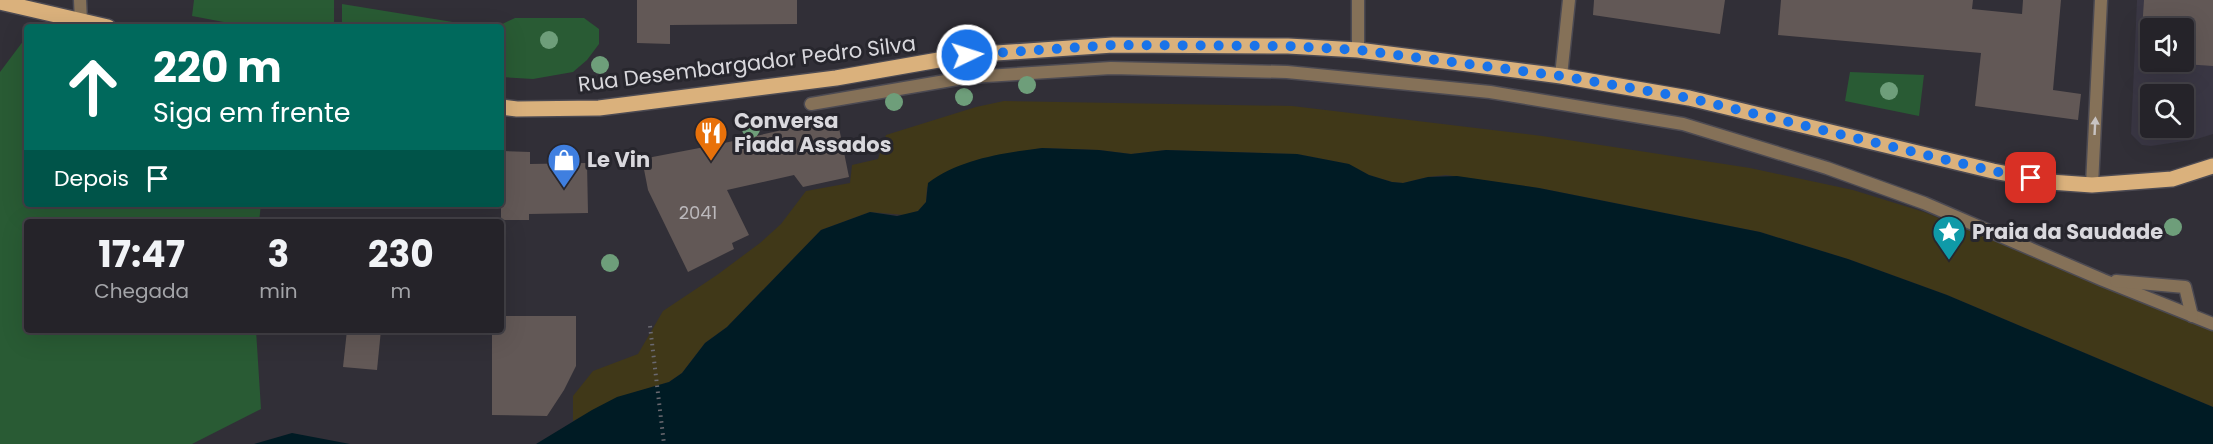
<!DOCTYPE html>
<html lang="pt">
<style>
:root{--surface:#252329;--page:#2d2b31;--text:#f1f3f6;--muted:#a3a4a8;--line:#424046}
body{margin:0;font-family:Poppins,sans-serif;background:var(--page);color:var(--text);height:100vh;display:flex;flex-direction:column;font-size:22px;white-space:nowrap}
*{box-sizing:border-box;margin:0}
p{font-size:20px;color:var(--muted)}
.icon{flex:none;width:33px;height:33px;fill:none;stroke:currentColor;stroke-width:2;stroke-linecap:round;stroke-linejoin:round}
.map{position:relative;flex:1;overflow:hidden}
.sheet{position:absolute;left:24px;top:219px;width:480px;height:114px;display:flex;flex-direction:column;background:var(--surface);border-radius:6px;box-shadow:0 6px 24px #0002,0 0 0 2px var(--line)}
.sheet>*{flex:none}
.top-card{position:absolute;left:24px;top:24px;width:480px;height:183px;border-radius:6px;box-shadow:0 6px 24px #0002,0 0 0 2px var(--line);background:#00695c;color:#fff;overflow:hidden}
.buttons{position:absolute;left:2140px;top:18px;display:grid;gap:12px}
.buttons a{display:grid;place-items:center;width:54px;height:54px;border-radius:6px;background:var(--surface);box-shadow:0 6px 24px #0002,0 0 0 2px var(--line);font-size:30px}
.pin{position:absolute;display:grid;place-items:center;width:51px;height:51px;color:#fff;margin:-26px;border-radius:12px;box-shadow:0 3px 9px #0006}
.me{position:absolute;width:66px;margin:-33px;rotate:86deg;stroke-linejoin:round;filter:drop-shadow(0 0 4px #0008)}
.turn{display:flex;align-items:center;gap:21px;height:126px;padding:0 30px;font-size:27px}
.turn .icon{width:78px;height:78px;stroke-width:2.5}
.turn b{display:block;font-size:42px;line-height:51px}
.then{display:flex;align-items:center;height:57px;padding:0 30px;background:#0003;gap:12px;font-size:22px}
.eta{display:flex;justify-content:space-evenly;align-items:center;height:102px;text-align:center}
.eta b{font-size:36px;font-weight:700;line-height:42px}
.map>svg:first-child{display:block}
.built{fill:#3a3744;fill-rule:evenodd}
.green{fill:#295b34}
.sand{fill:#403818}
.water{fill:#001b24}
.building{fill:#625856;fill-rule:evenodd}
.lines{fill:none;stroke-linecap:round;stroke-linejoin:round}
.service-casing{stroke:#4c4a52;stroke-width:15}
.pedestrian-casing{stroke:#4c4a52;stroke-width:15}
.minor-casing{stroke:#4c4a52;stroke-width:15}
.primary-casing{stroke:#4c4a52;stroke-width:18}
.path{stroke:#6a6970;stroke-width:4;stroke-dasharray:1.5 4.5;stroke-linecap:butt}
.service{stroke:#857158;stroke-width:12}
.pedestrian{stroke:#857158;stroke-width:12}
.minor{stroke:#857158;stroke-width:12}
.primary{stroke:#dab17c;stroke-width:15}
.tree{fill:#6e9e7a}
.oneway{fill:#c8c3c2}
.route{stroke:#1a73e8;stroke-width:10;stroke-dasharray:0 18}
.labels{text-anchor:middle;stroke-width:6;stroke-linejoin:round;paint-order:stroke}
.number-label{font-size:18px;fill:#bbb8bb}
.street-label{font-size:21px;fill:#d9d8dd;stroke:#27262d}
.poi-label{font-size:21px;font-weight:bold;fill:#d9d8dd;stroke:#27262d;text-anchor:start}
</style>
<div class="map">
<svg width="2213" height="444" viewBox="0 0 2213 444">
<rect width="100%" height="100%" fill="#312f37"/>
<!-- built -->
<path class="built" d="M2137,0h76v134l-16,5 -46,7 -9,-1 -11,-11zM2151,28h33v34h-33zM2151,94h33v34h-33z"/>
<!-- green -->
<g class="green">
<path d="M194,0h140v27h-84l-58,-11z"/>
<path d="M342,4l117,19 -1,4h-116z"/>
<path d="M515,18h69l15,11v15l-12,16 -14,12 -40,7 -32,-2v-50h-5z"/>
<path d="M24,40l3,1v163h234l-2,18h-232v108h229l5,79 -69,35h-192v-372z"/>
<path d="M1850,72l74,3 -5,41 -74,-15z"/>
</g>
<!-- sand -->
<path class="sand" d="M1004,101l288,5 250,30 208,32 103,22 71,22 289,119v76l-266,-112 -99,-36 -88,-27 -221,-44 -93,-13 -18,2 -25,6 -11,-1 -23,-7 -21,-11 -51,-10 -131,-4 -35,4 -32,-4 -57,-2 -60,11 -55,28 -1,15 -8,9 -13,4 -35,-3 -49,18 -94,97 -22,16 -23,30 -13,9 -52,16 -44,23v-25l20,-25 45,-17 25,-43 54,-36 43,-32 21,-19 25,-33 44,-8 2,-18 26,-6 8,-24 90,-28z"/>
<!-- water -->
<g class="water">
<path d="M1042,148l57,2 32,4 35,-4 131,4 52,10 20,11 23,7 11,1 25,-6 29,-1 82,12 221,44 88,27 99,36 266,112v37h-1677l56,-34 25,-13 52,-15 13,-9 23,-30 22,-16 94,-97 49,-18 27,4 21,-5 8,-9 2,-19c32,-24 75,-30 114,-35z"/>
<path d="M292,433l58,11h-96z"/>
</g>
<!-- building -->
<g class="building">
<path d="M637,0h160v24l-127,1v19l-33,-1z"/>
<path d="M1594,0h131l-5,34 -127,-19z"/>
<path d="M1781,0h192l-1,9 50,5 1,-14h38l-8,90 28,4 -3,26 -103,-14 6,-53 -203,-18z"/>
<path d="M2144,0h69v66l-73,-5zM2151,28h33v34h-33z"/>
<path d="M837,118l12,59 -46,10 -9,-12 -67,15 22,45 -17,8 2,6 -46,23 -40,-82 -6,-31 73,-14z"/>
<path d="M501,151l29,1v12l57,-1 1,50 -59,1v6h-28z"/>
<path d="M501,316h75v50l-12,24 -17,26 -55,-1v-85h9z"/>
<path d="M347,330h34l-4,40 -34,-3z"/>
</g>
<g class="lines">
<!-- service casing -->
<g class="service-casing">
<path id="service" d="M80,0l1,21"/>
</g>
<!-- pedestrian casing -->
<g class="pedestrian-casing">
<g id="pedestrian">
<path d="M811,104l158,-27 142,-9 176,4 203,20 193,32 144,44 97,35 179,77 110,44"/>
<path d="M2116,281l69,6 7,29"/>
</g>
</g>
<!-- minor casing -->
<g class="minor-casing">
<g id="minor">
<path d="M1358,50v-50"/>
<path d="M1561,76l8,-76"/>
<path d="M2092,185l9,-185"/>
</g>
</g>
<!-- primary casing -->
<g class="primary-casing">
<g id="primary">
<path d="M0,2l108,25"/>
<path d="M501,107l16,2 82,-1 237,-30 131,-23 146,-10 175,1 70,4 203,26 128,22 304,73 57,11 42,3 80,-6 41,-13"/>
</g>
</g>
<!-- path -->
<path class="path" d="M650,326l14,118"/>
<!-- service -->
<use href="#service" class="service"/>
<!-- pedestrian -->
<use href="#pedestrian" class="pedestrian"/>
<!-- minor -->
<use href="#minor" class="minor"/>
<!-- primary -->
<use href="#primary" class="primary"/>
</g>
<!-- trees -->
<g class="tree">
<circle cx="549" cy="40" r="9"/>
<circle cx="600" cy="65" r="9"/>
<circle cx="1027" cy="85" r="9"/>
<circle cx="1889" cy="91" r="9"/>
<circle cx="964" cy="97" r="9"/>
<circle cx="894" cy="102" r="9"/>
<circle cx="751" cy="129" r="9"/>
<circle cx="2173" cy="227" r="9"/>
<circle cx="610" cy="263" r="9"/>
</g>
<!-- one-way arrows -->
<defs><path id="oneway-solid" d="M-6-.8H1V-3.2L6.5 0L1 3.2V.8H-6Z" transform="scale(1.5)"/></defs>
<use class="oneway" href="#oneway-solid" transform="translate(2095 126) rotate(-87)"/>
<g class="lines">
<!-- route -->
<path class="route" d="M967,55l146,-10 175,1 70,4 203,26 128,22 304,73 38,7"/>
</g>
<!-- icons -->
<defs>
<g id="restaurant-pin" transform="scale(1.725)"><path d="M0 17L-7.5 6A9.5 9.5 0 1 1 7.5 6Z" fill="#e8710a" stroke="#27262d"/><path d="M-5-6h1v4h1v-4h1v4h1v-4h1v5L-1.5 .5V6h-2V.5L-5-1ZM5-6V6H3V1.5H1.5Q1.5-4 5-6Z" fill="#fff"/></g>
<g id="shop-pin" transform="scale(1.725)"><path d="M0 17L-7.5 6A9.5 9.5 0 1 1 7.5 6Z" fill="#3f7fe0" stroke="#27262d"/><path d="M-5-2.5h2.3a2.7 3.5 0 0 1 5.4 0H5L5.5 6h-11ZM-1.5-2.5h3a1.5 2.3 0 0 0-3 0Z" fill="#fff"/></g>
<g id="sight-pin" transform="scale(1.725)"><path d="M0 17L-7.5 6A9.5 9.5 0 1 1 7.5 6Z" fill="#0f9aa8" stroke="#27262d"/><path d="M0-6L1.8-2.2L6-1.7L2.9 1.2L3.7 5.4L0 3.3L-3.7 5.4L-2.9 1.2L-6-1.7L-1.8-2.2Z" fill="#fff"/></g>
</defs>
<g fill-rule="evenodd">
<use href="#restaurant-pin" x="711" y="133"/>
<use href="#shop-pin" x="564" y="160"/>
<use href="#sight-pin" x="1949" y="232"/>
</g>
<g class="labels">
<!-- number labels -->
<g class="number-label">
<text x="698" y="219">2041</text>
</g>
<!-- street labels -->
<g class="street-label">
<text transform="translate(747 64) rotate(-7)" y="7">Rua Desembargador Pedro Silva</text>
</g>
<!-- poi labels -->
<g class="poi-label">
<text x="734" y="128">Conversa<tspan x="734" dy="24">Fiada Assados</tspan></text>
<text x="587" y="167">Le Vin</text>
<text x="1972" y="239">Praia da Saudade</text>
</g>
</g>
</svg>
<div class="buttons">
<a><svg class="icon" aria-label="sound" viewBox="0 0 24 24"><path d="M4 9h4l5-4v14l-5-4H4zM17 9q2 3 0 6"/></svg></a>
<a><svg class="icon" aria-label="search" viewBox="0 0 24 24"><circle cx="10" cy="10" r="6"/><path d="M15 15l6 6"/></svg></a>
</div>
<div class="pin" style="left:2031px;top:178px;background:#d93025"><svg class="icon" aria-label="arrive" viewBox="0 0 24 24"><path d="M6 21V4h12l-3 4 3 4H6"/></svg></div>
<svg class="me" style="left:967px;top:55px" viewBox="-20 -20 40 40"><circle r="17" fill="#1a73e8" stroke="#fff" stroke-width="3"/><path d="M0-11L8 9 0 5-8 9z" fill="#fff"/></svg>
<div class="top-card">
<div class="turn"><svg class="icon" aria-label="ahead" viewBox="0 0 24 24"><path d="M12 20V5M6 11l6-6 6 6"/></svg><div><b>220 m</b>Siga em frente</div></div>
<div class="then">Depois<svg class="icon" aria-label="arrive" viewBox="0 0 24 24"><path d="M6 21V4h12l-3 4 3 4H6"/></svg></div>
</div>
<section class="sheet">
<div class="eta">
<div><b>17:47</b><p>Chegada</p></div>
<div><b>3</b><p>min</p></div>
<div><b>230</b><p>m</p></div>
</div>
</section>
</div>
